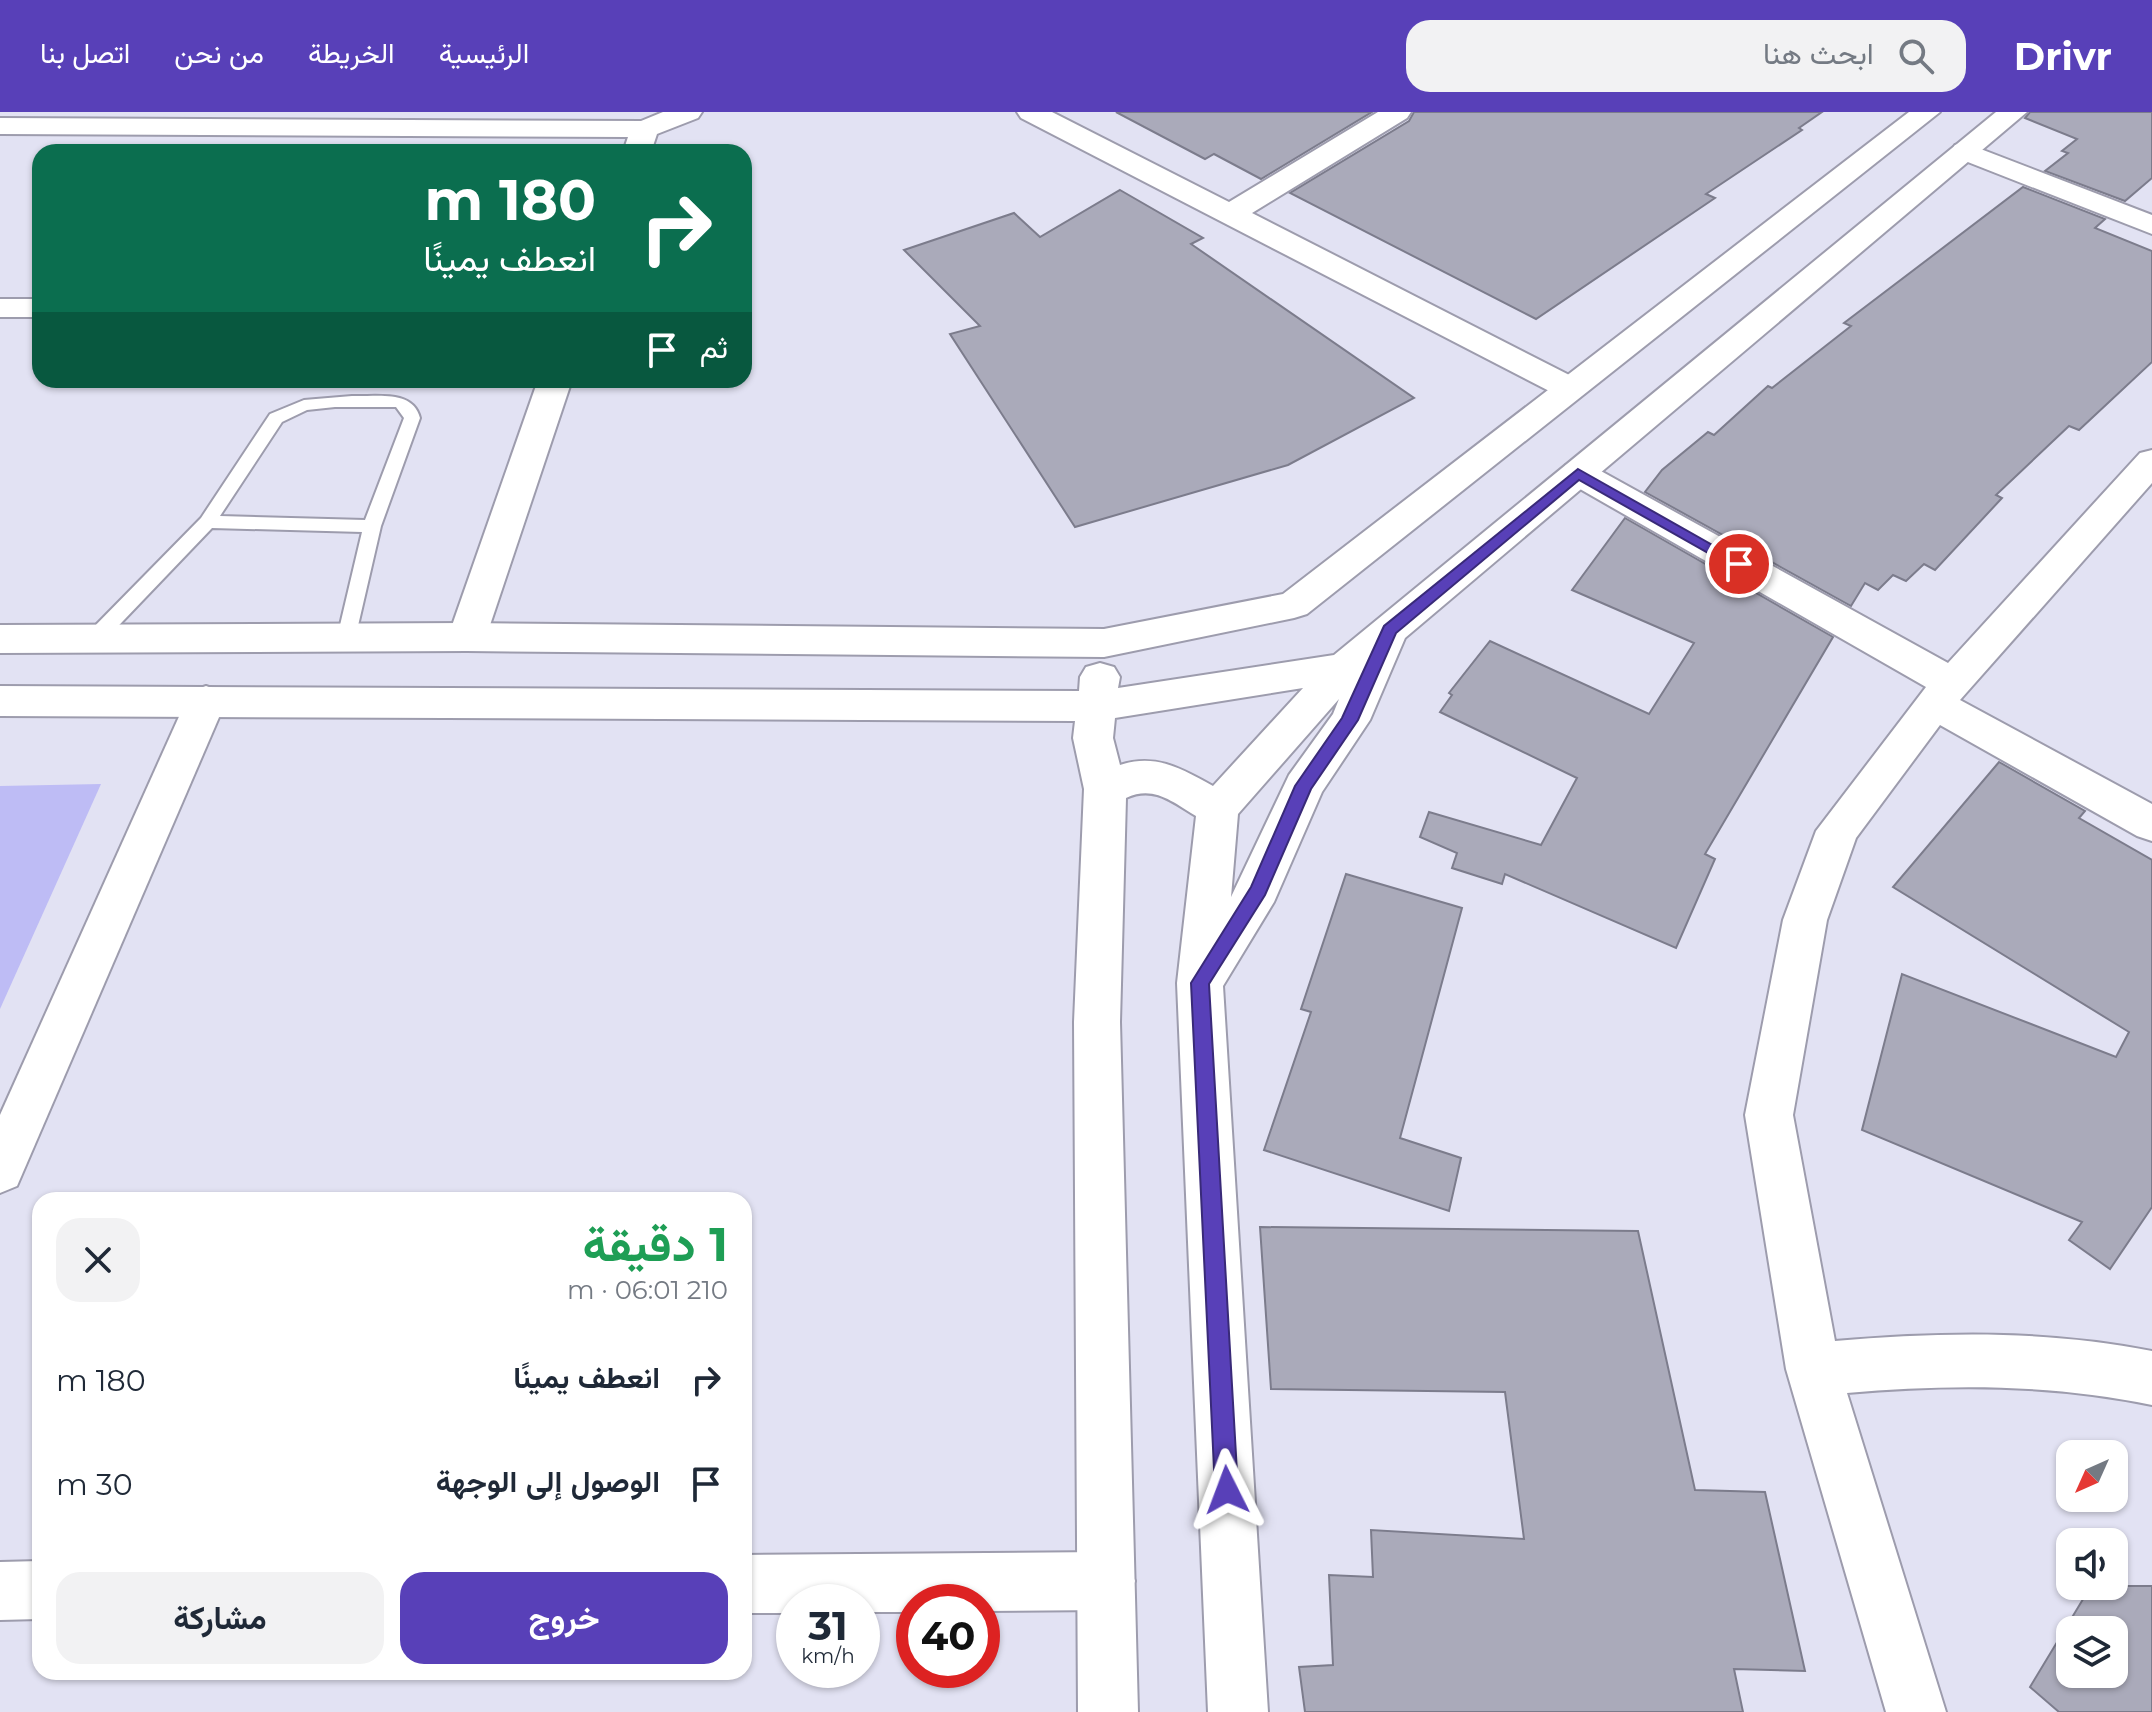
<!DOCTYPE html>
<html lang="ar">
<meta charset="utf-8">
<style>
:root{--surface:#fff;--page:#f2f2f3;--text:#1f2937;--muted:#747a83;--accent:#5840b8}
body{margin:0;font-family:Montserrat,Vazirmatn,sans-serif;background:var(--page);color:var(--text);direction:rtl;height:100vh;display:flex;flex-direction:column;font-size:30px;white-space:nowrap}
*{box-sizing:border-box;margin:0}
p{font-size:26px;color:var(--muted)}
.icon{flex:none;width:44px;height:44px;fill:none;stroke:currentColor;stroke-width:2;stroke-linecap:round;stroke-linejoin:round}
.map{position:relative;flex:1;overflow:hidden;direction:ltr}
.panel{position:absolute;left:32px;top:1080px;width:720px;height:488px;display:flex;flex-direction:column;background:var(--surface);border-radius:24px;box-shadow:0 2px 6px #0004;direction:rtl}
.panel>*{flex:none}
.guide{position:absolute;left:32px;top:32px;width:720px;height:244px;border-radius:24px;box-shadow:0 2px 6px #0004;direction:rtl;background:#0b6e4f;color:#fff;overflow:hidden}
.needle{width:52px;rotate:225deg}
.controls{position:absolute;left:2056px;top:1328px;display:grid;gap:16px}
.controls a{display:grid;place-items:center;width:72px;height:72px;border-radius:16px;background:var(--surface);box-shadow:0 2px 6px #0004;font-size:40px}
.speed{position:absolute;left:776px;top:1472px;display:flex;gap:16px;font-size:40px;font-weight:700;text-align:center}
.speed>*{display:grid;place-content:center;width:104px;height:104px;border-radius:50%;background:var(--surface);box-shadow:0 2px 6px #0004;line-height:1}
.speed small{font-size:20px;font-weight:400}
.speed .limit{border:12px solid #d22;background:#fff;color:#111}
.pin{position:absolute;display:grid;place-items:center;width:68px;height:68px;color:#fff;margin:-34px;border:4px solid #fff;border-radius:50%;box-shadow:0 2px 8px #0007}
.me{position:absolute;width:88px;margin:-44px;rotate:357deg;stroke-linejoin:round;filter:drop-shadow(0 0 6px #0008)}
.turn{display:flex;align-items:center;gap:28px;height:168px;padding:0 24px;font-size:36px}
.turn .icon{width:104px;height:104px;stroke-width:2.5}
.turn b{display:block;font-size:56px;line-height:68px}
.then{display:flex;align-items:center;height:76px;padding:0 24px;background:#0003;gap:16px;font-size:30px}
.round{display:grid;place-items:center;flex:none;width:84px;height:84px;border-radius:24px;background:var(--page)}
.headline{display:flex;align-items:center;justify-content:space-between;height:136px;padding:0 24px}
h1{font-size:48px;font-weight:700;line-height:60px;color:#1e9e55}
.primary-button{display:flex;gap:16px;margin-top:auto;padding:16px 24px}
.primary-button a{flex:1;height:92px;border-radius:24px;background:var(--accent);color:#fff;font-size:32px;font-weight:700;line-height:92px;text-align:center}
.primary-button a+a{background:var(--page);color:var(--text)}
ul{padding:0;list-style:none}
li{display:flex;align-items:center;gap:24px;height:104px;padding:0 24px}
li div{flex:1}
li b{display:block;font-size:30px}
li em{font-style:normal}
header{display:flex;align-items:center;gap:48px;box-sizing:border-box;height:112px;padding:0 40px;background:var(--accent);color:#fff}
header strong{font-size:38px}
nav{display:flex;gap:44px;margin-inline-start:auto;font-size:28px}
.search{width:560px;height:72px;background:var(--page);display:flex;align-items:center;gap:20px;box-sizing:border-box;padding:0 28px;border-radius:24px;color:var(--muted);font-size:30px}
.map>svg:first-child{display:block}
.green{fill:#bebcf5}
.building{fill:#aaaaba;stroke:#7c7c8c;stroke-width:2;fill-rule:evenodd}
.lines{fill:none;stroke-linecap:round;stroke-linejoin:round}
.lane-casing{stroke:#9d9cad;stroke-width:4}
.street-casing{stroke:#9d9cad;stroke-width:4}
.secondary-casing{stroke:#9d9cad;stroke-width:4}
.lane{fill:#fff;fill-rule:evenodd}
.street{fill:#fff;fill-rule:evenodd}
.secondary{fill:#fff;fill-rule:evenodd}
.route{fill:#5840b8;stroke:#392a78;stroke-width:2}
</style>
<header>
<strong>Drivr</strong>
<div class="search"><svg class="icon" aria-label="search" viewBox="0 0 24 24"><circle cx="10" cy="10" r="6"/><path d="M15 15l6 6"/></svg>ابحث هنا</div>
<nav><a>الرئيسية</a><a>الخريطة</a><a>من نحن</a><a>اتصل بنا</a></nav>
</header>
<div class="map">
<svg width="2152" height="1600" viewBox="0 0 2152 1600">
<rect width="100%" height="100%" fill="#e2e2f3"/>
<!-- green -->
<path class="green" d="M101,672l-101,225v-223z"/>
<!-- building -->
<g class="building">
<path d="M1116,0h256l-111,67 -47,-25 -9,5z"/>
<path d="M1414,0h408l-23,16 3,2 -96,64 9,4 -179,121 -246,-126 119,-72z"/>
<path d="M2030,0h122v66l-27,23 -80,-30 23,-18 -6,-2 15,-12 -52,-21z"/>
<path d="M2023,75l82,32 -10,9 57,23v111l-73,68 -10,-4 -73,69 6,3 -67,72 -11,-6 -18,17 -13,-6 -15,15 -13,-7 -14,23 -206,-114 17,-22 46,-38 6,3 54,-49 4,2 79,-62 -7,-3z"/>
<path d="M1120,78l83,48 -12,6 223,154 -126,67 -213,62 -125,-193 30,-8 -76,-76 110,-37 26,24z"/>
<path d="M1625,406l208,119 -128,217 10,5 -39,89 -171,-74 -3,10 -50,-16 5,-15 -37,-16 9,-25 112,33 36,-67 -137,-66 12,-17 -3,-2 41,-52 159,73 45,-71 -122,-53z"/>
<path d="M1999,650l86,49 -6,7 73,42v347l-42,62 -41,-29 13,-18 -220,-92 40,-156 214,83 13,-25 -236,-145z"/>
<path d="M1346,762l116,34 -62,230 61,20 -12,53 -185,-61 47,-138 -10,-3z"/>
<path d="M1260,1115l378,4 57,259 70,2 40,179 -71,-2 9,43h-438l-6,-45 34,-2 -4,-90 44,2 -2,-47 153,9 -19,-147 -234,-3z"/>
<path d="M2091,1474h61v126h-93l-29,-25zM2070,1518h44v44h-44z"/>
</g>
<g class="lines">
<!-- lane casing -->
<g class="lane-casing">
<path id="lane" d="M352,284c24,1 61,-7 68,22l-39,108 -27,117h-14l-3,-5 25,-106 -150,-4 -111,116h-14l-3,-5 3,-5 114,-116 69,-104 34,-14zM335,295h61l8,11 -39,102 -145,-4 62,-94 25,-12z"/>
</g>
<!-- street casing -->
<g class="street-casing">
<g id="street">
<path d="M663,0h39l-4,6 -41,16 -6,18h-28l5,-15 -628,-3v-16l641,3z"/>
<path d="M1017,0h35l177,90 149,-90h33l-4,6 -155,95 329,168 5,7 -5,7 -12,3 -12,-3 -536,-277z"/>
<path d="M1965,31l187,72v19l-197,-77 -4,-6 4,-6z"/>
<rect x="0" y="187" width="40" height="18"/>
<path d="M538,268h34l-86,257 -5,10 -14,4 -14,-4 -5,-10z"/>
<path d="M2152,338v33l-192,217 192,104v37l-15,-5 -197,-111 -84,113 -29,82 -34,195 42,226c106,-9 212,-11 317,10v54c-101,-21 -202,-21 -305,-12l99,319h-60l-100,-343 -41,-254 38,-195 33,-89 110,-144 -360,-206 -5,-8 5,-8 12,-3 12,3 358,198 192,-210z"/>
<path d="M206,574l14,5 6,10 -209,485 -17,7v-78l186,-414 6,-10z"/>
<path d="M1106,1440l20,9 9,20 -9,20 -20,9 -124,1v-9h-68v10h-52v-10h-68v11h-50v-58z"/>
<path d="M40,1449v58l-40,1v-58z"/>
</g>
</g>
<!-- secondary casing -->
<g class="secondary-casing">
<g id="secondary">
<path d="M1909,0h31l-633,502 -13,4 -190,39 -637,-6 -467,2v-28l467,-2 637,6 179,-35z"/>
<path d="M1996,0h31l-622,526 -35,82 -48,72 -48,110 -51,84 45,726h-60l-31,-729 19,-167c-24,-14 -42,-31 -70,-18l-6,224 18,690h-60l-4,-690 10,-233 -11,-51 2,-17 -1075,-5v-30l1079,5 1,-14 6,-10 14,-4 14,4 6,10 -2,11 216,-33zM1303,576l-90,98c-31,-17 -57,-33 -93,-21l-7,-27 2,-20zM1339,587l-6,15 -44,61 -58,122 7,-83z"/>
</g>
</g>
<!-- lane -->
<use href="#lane" class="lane"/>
<!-- street -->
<use href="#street" class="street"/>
<!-- secondary -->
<use href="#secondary" class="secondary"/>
</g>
<!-- route -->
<path class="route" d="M1578,357l168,95 -7,5 -6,-2 -154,-87 -183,153 -38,87 -47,69 -46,106 -56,89 29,506 -3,8 -8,4 -9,-4 -3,-8 -24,-507 60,-96 44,-101 47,-68 42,-92z"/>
</svg>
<div class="controls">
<a><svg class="needle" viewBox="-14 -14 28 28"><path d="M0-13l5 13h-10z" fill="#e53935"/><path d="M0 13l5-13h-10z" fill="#747a83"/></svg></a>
<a><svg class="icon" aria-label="sound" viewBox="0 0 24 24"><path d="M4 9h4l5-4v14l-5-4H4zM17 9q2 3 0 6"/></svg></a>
<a><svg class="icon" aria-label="layers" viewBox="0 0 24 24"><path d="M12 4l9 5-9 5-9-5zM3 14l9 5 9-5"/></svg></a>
</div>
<div class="speed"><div>31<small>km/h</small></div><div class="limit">40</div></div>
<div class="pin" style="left:1739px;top:452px;background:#d93025"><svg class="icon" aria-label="arrive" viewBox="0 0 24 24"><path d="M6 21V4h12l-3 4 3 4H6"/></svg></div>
<svg class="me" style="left:1227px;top:1378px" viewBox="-20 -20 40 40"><path d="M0-17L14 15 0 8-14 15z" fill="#5840b8" stroke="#fff" stroke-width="4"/></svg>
<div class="guide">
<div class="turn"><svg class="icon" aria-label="right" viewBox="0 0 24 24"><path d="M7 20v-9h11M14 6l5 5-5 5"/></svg><div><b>180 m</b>انعطف يمينًا</div></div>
<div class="then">ثم<svg class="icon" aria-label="arrive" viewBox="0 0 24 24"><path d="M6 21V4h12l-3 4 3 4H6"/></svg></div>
</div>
<section class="panel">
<div class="headline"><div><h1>1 دقيقة</h1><p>210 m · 06:01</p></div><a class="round"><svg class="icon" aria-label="close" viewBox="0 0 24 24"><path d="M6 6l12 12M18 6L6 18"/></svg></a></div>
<ul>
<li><svg class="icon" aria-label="right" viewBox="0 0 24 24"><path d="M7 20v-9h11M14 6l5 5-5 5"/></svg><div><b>انعطف يمينًا</b></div><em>180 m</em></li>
<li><svg class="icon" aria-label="arrive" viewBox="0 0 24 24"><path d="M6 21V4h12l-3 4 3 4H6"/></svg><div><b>الوصول إلى الوجهة</b></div><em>30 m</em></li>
</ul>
<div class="primary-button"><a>خروج</a><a>مشاركة</a></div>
</section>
</div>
